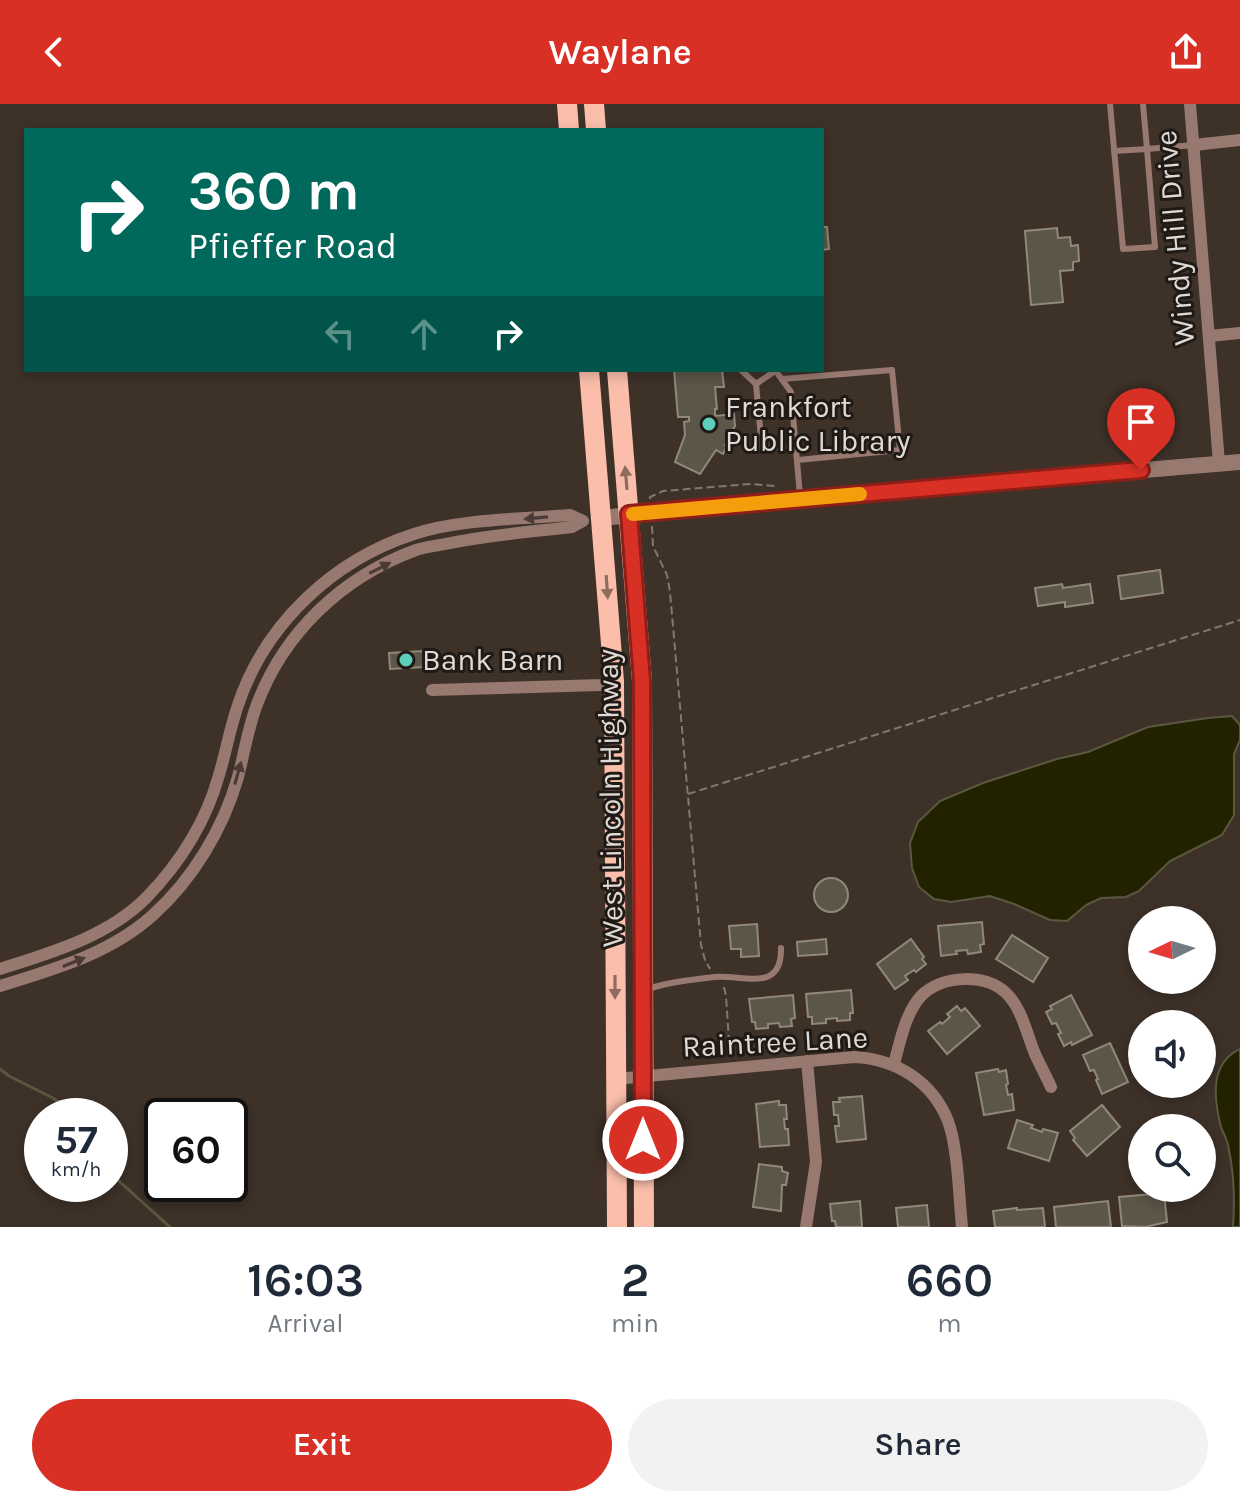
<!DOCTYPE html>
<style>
:root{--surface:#fff;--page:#f2f2f3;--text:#1f2937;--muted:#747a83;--accent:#d93025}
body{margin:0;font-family:Karla,sans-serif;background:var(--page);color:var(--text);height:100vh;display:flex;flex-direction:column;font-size:30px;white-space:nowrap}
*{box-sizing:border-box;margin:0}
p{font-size:26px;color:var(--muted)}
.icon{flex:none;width:44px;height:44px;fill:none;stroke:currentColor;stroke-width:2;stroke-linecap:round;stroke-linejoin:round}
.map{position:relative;height:1123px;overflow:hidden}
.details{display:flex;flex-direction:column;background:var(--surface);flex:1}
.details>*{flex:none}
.banner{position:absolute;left:24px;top:24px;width:800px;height:244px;border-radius:0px;box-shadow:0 4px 12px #0003;background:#00695c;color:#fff;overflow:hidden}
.needle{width:52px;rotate:265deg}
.fabs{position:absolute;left:1128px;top:802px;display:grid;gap:16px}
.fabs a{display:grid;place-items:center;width:88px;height:88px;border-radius:50%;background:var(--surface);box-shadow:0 4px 12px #0003;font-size:40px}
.speed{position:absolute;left:24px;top:994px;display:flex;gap:16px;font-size:40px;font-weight:700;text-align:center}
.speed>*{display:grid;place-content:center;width:104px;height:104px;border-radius:50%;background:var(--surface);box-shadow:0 4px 12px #0003;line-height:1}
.speed small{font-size:20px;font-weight:400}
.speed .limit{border:4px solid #111;border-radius:12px;background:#fff;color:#111}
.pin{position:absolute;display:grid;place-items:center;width:68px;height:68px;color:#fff;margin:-82px -34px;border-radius:50% 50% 50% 0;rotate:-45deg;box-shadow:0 0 8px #0007}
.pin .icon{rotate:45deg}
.me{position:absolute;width:88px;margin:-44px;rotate:0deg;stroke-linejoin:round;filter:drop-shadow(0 0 6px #0008)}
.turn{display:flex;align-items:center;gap:28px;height:168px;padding:0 32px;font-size:36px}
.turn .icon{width:104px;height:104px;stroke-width:2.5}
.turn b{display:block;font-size:56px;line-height:68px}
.lanes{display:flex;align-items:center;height:76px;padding:0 32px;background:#0003;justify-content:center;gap:40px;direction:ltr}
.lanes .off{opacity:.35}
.eta{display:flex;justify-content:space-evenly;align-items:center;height:136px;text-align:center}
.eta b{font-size:48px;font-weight:600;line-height:56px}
.button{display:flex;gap:16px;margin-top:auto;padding:16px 32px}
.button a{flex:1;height:92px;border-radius:48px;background:var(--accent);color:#fff;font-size:32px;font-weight:600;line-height:92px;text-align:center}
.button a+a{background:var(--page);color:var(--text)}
header{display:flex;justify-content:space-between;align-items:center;height:104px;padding:0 32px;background:var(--accent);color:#fff;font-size:36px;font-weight:600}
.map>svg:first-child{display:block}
.water{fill:#222100;stroke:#5b5840;stroke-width:2}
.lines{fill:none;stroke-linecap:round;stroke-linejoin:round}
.stream{stroke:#5b5840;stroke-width:3}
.building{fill:#5c5648;stroke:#90897a;stroke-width:2}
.path{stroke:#827870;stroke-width:2;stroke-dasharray:8 4;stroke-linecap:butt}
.service{stroke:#977970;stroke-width:6}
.minor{stroke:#977970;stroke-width:12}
.tertiary{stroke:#977970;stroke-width:16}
.primary{stroke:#fbbeab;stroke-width:20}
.oneway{fill:#8e6c60}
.oneway2{fill:#4a3b36}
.route-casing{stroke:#8d1f18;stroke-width:20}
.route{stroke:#d93025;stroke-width:14}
.slow{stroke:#f59e0b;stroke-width:14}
.poi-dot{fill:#5dceb9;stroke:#201a16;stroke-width:3}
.labels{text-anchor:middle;stroke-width:6;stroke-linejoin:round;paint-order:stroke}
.street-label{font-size:30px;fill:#e1dad4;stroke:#201a16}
.poi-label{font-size:30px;fill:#e1dad4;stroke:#201a16;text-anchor:start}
</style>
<header><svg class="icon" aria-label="back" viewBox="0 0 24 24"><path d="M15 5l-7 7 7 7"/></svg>Waylane<svg class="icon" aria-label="share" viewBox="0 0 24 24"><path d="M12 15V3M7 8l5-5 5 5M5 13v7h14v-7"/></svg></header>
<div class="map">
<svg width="1240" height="1123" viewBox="0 0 1240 1123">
<rect width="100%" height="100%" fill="#3d3128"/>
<!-- water -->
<g class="water">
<path d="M1232,612l8,9v15l-6,14v61l-12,20 -52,26 -31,30 -13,6 -25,1 -15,7 -19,16 -17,-1 -36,-16 -24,-8 -39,6 -17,-3 -15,-12 -7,-19 -2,-25 8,-21 22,-21 43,-18 74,-24 31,-7 60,-25 60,-9z"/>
<path d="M1240,945v178h-7c2,-27 1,-55 -5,-82 -1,-6 -5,-12 -7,-18 -7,-28 -12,-63 19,-78z"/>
</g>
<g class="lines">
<!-- stream -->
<g class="stream">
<path d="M0,965l9,7 46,23 16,17"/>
<path d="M110,1069l60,54"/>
</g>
</g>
<!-- building -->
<g class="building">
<path d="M822,123h5l2,22 -7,1z"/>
<path d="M1057,124l1,10 12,-1 1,9 7,-1 1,16 -6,1v8l-13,1 3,31 -32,3 -6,-74z"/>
<path d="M674,266h48l2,17h-9l2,22h-2v7l19,-2 1,12 -10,19 2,2 -4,7 -7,-4 -16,24 -25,-12 10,-27 -1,-13 5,-1v-4h-11z"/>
<path d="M1160,466l3,23 -42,6 -3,-23z"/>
<path d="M1062,480l1,4 27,-4 3,19 -28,4v-5l-27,4 -3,-18z"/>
<path d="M423,547l1,16 -34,2 -1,-16z"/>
<circle cx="831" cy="791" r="17"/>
<path d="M982,818l2,22 -4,1 1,7 -13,2 -1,-4 -11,1 1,3 -16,2 -3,-30z"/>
<path d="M757,820l2,32 -18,1v-8h-10l-2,-23z"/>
<path d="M1012,831l36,23 -15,24 -37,-23z"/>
<path d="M826,835l1,15 -29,2 -1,-14z"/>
<path d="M911,835l13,18 -2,2 4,5 -10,8 -2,-2 -9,6 3,4 -13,9 -18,-25z"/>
<path d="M851,886l2,23h-3v7l-13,1v-3l-11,1v4l-14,1v-7h-4l-2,-23z"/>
<path d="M793,891l2,23 -4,1 1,7 -12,1 -1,-4 -11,1v4l-12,1 -1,-7h-3l-3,-23z"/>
<path d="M1071,891l21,40 -20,10 -1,-3 -7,4 -6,-12 3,-1 -5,-10 -4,1 -6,-12 6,-3 -2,-3z"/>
<path d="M957,902l4,5 4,-3 15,18 -33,28 -19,-23 12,-9 2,2 8,-7 -3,-3z"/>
<path d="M1110,939l18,39 -26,12 -6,-14 2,-1 -4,-9 -4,1 -7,-16z"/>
<path d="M998,965l1,3 7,-2 2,14 -2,1 2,10 4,-1 2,16 -30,5 -8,-42z"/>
<path d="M862,992l4,43 -29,3 -2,-16h4l-1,-11h-4l-1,-13h7l-1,-4z"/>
<path d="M779,997v4h7l1,14h-3l1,10h3l1,16 -29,2 -4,-43z"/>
<path d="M1102,1001l18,22 -33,29 -14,-16 2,-2 -5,-7z"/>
<path d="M1017,1016l16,5 -2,3 11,4 1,-3 15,4 -9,28 -41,-13z"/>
<path d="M759,1060l23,3v4l6,2 -2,12h-4l-1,26 -28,-4z"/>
<path d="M1164,1089l3,29 -22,5 -23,-1 -3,-29z"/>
<path d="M860,1097l2,26h-26l-1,-6h-3l-2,-17z"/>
<path d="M1108,1097l3,26h-55l-2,-20z"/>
<path d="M927,1101l2,22h-31l-2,-19z"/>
<path d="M1017,1104v2l26,-2 2,19h-50l-2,-16z"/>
</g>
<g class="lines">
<!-- path -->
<g class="path">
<path d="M650,395v-2l13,-6 87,-7 25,2"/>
<path d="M652,422l1,20 14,29 3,17 31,353 4,15 5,9"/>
<path d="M688,690l552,-174"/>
<path d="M724,883l2,9 4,60"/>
</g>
<!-- service -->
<g class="service">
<path d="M1110,0l13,145 32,-2 -8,-98 47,-4"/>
<path d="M1114,47l33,-2 -4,-45"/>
<path d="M741,266l15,14 6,65 34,-4"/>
<path d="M775,266l16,22 9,104"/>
<path d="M782,275l110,-9 8,80 -102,10"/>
<path d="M756,280l19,-13"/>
<path d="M646,886c20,-8 46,-10 68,-13 28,-3 68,17 67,-29"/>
</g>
<!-- minor -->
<g class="minor">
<path d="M1190,0l29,359"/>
<path d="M1194,41l46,-5"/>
<path d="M1209,232l31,-3"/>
<path d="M432,586l170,-5 12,-4"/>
<path d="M0,865c50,-16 107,-32 146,-71 34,-35 60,-76 73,-123 7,-23 11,-47 19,-70 27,-81 95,-145 176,-171 44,-15 109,-15 156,-19l13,6 -11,6c-42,5 -85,8 -127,17 -9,2 -20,3 -29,6 -74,27 -133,83 -160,157 -8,22 -12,47 -18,70 -15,52 -45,102 -85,138 -43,39 -99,54 -153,71"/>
<path d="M894,960c6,-22 11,-50 27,-68 21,-21 64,-23 85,-3 16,15 21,42 29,61 5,11 11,22 16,33"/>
<path d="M616,975l238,-22c42,2 78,24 94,64 10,27 11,76 14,106"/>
<path d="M806,1123l10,-65 -9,-101"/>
</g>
<!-- tertiary -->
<path class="tertiary" d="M602,414l110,-12 528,-44"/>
<!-- primary -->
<g class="primary">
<path d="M567,0l2,26"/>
<path d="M594,0l2,26"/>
<path d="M589,266l25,311 3,546"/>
<path d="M617,266l25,311 2,546"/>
</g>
</g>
<!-- one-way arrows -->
<defs><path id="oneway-solid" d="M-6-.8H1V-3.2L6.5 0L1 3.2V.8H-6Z" transform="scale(2)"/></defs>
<g class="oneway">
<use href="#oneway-solid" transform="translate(626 374) rotate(-95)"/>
<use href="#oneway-solid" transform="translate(607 483) rotate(86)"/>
<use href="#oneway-solid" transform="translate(615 883) rotate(90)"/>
</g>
<g class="oneway2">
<use href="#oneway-solid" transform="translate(536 414) rotate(175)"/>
<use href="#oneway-solid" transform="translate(380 464) rotate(-27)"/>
<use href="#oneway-solid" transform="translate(238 669) rotate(-74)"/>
<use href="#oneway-solid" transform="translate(74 858) rotate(-22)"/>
</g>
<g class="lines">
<!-- route casing -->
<g class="route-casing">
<path id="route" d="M643,1036l-1,-459 -13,-167 512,-44"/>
</g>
<!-- route -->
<use href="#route" class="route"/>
<!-- slow -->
<path class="slow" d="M633,410l227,-20"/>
</g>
<!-- markers -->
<g class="poi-dot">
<circle cx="709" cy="320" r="8"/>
<circle cx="406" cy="556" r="8"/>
</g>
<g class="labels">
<!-- street labels -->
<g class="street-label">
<text transform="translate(1175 134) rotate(-95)" y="10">Windy Hill Drive</text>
<text transform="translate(610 694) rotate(-91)" y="10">West Lincoln Highway</text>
<text transform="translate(775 938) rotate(-3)" y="10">Raintree Lane</text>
</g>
<!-- poi labels -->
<g class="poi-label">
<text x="725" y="313">Frankfort<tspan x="725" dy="34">Public Library</tspan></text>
<text x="422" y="566">Bank Barn</text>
</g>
</g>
</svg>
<div class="fabs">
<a><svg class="needle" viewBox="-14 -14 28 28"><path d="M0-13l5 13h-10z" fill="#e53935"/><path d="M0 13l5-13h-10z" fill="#747a83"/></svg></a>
<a><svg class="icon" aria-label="sound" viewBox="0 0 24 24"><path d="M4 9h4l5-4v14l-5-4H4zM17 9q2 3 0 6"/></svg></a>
<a><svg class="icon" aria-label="search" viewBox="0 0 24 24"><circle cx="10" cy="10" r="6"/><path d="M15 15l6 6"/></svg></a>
</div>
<div class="speed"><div>57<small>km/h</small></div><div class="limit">60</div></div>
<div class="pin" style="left:1141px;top:366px;background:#d93025"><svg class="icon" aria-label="arrive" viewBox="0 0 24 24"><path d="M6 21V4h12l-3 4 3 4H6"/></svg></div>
<svg class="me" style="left:643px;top:1036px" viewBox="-20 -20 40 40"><circle r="17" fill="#d93025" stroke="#fff" stroke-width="3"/><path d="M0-11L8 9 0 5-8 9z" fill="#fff"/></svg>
<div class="banner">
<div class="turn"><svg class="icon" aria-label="right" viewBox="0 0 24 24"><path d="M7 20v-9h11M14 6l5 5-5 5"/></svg><div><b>360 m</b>Pfieffer Road</div></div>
<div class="lanes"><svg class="icon off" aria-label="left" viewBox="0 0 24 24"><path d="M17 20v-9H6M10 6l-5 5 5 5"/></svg><svg class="icon off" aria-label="ahead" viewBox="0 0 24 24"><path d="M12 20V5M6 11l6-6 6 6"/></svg><svg class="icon" aria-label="right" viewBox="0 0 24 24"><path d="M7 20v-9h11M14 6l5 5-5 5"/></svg></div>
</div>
</div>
<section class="details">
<div class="eta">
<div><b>16:03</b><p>Arrival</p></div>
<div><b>2</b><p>min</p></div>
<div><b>660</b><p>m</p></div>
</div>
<div class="button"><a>Exit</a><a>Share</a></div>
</section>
